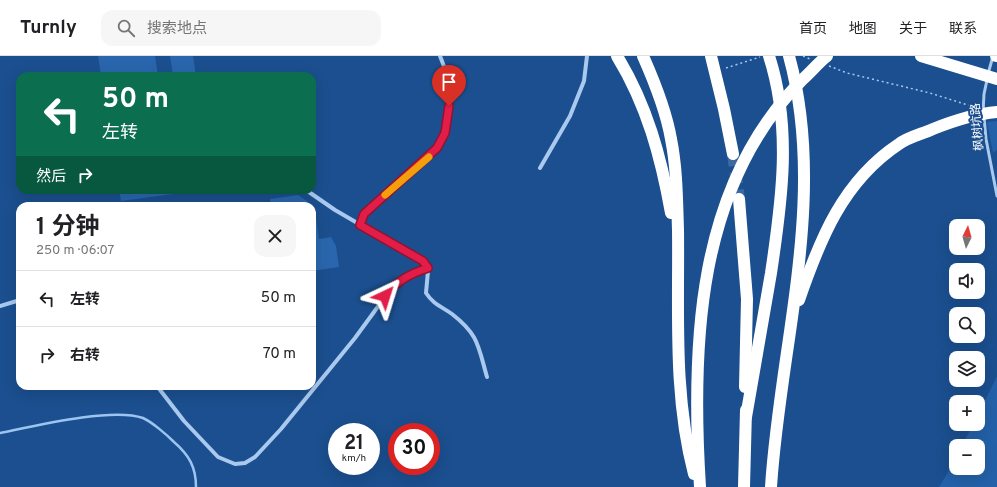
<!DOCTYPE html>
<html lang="zh">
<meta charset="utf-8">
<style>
:root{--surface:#fff;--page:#f6f6f6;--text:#202124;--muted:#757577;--line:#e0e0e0}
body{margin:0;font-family:Overpass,"Noto Sans SC",sans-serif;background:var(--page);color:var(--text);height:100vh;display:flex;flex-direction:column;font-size:15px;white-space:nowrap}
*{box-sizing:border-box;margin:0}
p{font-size:13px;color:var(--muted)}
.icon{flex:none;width:22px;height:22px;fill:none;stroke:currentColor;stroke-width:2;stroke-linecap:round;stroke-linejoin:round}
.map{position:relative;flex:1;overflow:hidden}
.side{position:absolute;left:16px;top:146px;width:300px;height:188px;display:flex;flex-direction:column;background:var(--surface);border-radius:12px;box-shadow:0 4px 16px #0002}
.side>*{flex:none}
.top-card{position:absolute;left:16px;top:16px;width:300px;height:122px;border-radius:12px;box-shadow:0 4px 16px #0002;background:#0b6e4f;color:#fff;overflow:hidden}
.needle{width:26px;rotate:5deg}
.controls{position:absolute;left:949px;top:163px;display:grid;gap:8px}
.controls a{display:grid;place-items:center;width:36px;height:36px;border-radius:8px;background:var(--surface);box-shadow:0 4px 16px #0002;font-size:20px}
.speed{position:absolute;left:328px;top:367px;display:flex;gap:8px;font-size:20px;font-weight:700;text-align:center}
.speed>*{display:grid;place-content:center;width:52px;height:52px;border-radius:50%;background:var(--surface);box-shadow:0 4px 16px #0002;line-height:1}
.speed small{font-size:10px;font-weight:400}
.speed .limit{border:6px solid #d22;background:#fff;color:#111}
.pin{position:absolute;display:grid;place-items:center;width:34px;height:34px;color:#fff;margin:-41px -17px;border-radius:50% 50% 50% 0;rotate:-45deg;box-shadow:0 0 4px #0007}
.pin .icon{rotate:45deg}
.me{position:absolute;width:44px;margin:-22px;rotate:41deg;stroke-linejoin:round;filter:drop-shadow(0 0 3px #0008)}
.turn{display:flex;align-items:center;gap:14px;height:84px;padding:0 20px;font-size:18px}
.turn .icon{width:52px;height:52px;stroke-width:2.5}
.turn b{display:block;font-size:28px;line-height:34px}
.then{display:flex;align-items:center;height:38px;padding:0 20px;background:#0003;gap:8px;font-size:15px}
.round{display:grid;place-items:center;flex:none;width:42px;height:42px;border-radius:12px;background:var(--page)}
.overview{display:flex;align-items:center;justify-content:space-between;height:68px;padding:0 20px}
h1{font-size:24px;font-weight:700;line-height:30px}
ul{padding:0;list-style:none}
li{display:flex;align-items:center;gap:12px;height:56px;padding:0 20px;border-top:1px solid var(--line)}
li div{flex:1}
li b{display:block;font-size:15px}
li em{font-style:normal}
header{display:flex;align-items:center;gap:24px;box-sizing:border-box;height:56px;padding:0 20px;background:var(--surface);border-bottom:1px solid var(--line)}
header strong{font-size:19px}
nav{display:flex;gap:22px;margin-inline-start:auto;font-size:14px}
.search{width:280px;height:36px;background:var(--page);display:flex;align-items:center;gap:10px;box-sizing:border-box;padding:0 14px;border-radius:12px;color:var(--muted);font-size:15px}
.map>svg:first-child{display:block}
.green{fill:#2461a8}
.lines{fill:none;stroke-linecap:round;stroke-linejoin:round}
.stream{stroke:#9cc4f0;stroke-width:2.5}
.building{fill:#2a66ad}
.highway-tunnel{stroke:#3d69a0;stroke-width:12;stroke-dasharray:12 6;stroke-linecap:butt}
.path{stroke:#a9c9ee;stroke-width:1.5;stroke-dasharray:2 3;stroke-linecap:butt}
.lane{stroke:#a9c9ee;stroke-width:3}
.street{stroke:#a9c9ee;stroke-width:4}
.highway{stroke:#fff;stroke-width:12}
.route-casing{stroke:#92132f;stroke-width:10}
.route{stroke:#e11d48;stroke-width:7}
.slow{stroke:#f59e0b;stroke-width:7}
.labels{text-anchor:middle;stroke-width:4;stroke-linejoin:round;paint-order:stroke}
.street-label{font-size:12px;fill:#fff;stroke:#1b4f8f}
</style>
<header>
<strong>Turnly</strong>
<div class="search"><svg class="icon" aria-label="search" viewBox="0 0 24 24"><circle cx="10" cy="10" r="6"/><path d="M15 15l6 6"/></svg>搜索地点</div>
<nav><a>首页</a><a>地图</a><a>关于</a><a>联系</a></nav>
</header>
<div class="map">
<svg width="997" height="431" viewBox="0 0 997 431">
<rect width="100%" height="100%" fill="#1b4f8f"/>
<!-- green -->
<g class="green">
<path d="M997,65v29l-4,3 -6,-31z"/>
<path d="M997,320v111h-58l17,-28v9h22v-22h-16l11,-22h5v-9z"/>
</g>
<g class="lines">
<!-- stream -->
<path class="stream" d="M0,377c34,-7 112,-26 143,-15 9,4 24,17 31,24 15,13 22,25 22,45"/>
</g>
<!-- building -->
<g class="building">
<path d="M98,0h57l3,20h-57z"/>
<path d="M170,0h23l3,20h-23z"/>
<path d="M119,134h54v4l-52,7z"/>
<path d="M298,139l16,11h-43l-1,-7z"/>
<path d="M312,162h4l3,21 12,-2 5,9 3,21 -27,4z"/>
</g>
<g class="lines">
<!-- highway-tunnel -->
<path class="highway-tunnel" d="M733,98l6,45"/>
<!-- path -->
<g class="path">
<path d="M803,0l7,3"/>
<path d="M829,10l18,7 83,20 41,13"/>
<path d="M726,12l34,-11"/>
</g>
<!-- lane -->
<g class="lane">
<path d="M988,18l5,-18"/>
<path d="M983,56l1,-18 3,-14"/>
<path d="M984,61l2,22 11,57"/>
</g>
<!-- street -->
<g class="street">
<path d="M540,112l30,-52 14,-35 3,-25"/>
<path d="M306,134l29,20 91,53 2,8 -2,22c8,12 15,13 26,21 27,21 26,32 35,63"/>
<path d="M361,169l4,-13c19,-15 60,-46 73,-65 17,-26 14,-64 2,-91"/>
<path d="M0,250l20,-6"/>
<path d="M157,330l27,35 34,36 17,7 10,-1 10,-6 26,-28 74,-91 38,-52 21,-13 13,-5"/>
</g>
<!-- highway -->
<g class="highway">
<path d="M617,0c30,49 44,101 54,157"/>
<path d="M643,0c12,27 23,54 28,83 6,30 6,61 7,91 1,82 -5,164 16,244"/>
<path d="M711,0l13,53 9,45"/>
<path d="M921,0l76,23"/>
<path d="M996,0h1"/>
<path d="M739,143l8,100 -2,88"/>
<path d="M799,244c21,-61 44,-119 100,-156 9,-7 23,-10 34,-15 20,-8 41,-15 64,-17"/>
<path d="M746,361c8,-48 17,-96 25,-144 11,-73 21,-146 -2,-217"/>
<path d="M700,431c-9,-141 -4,-302 103,-408 8,-7 15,-16 24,-23"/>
<path d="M744,431l2,-77"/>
<path d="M771,431c9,-143 57,-289 18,-431"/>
</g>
</g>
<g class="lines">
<!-- route casing -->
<g class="route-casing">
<path id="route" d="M385,240c12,-15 24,-22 43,-28l-5,-7 -63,-36 4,-11 73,-66 8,-15 4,-27"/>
</g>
<!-- route -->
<use href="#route" class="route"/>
<!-- slow -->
<path class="slow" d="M385,139l44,-38"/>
</g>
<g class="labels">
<!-- street labels -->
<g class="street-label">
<text transform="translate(977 71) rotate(-95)" y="4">枫树坑路</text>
</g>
</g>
</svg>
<div class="controls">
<a><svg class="needle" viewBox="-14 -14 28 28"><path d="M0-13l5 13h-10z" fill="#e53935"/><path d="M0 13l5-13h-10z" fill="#757577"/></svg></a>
<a><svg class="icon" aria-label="sound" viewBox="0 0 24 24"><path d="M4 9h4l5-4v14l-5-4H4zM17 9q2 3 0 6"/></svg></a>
<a><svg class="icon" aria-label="search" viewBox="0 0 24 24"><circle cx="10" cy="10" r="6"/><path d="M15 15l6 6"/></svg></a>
<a><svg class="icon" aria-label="layers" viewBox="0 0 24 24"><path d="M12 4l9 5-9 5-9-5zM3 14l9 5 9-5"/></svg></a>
<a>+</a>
<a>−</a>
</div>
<div class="speed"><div>21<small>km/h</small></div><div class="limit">30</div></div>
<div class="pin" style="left:449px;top:50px;background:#d93025"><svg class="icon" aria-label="arrive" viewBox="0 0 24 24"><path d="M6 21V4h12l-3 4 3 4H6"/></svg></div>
<svg class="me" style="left:385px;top:240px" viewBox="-20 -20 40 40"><path d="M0-17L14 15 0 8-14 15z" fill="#e11d48" stroke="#fff" stroke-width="4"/></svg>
<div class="top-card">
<div class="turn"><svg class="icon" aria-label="left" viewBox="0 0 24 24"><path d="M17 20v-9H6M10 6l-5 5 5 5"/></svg><div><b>50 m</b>左转</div></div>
<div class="then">然后<svg class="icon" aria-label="right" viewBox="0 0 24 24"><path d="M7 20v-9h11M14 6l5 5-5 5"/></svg></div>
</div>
<section class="side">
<div class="overview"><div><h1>1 分钟</h1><p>250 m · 06:07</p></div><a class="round"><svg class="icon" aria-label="close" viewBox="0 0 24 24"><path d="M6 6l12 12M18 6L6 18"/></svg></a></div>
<ul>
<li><svg class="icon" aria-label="left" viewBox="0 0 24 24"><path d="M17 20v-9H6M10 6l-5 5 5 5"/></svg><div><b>左转</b></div><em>50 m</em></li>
<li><svg class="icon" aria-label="right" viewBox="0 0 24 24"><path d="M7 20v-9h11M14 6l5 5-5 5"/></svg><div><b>右转</b></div><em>70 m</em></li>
</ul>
</section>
</div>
